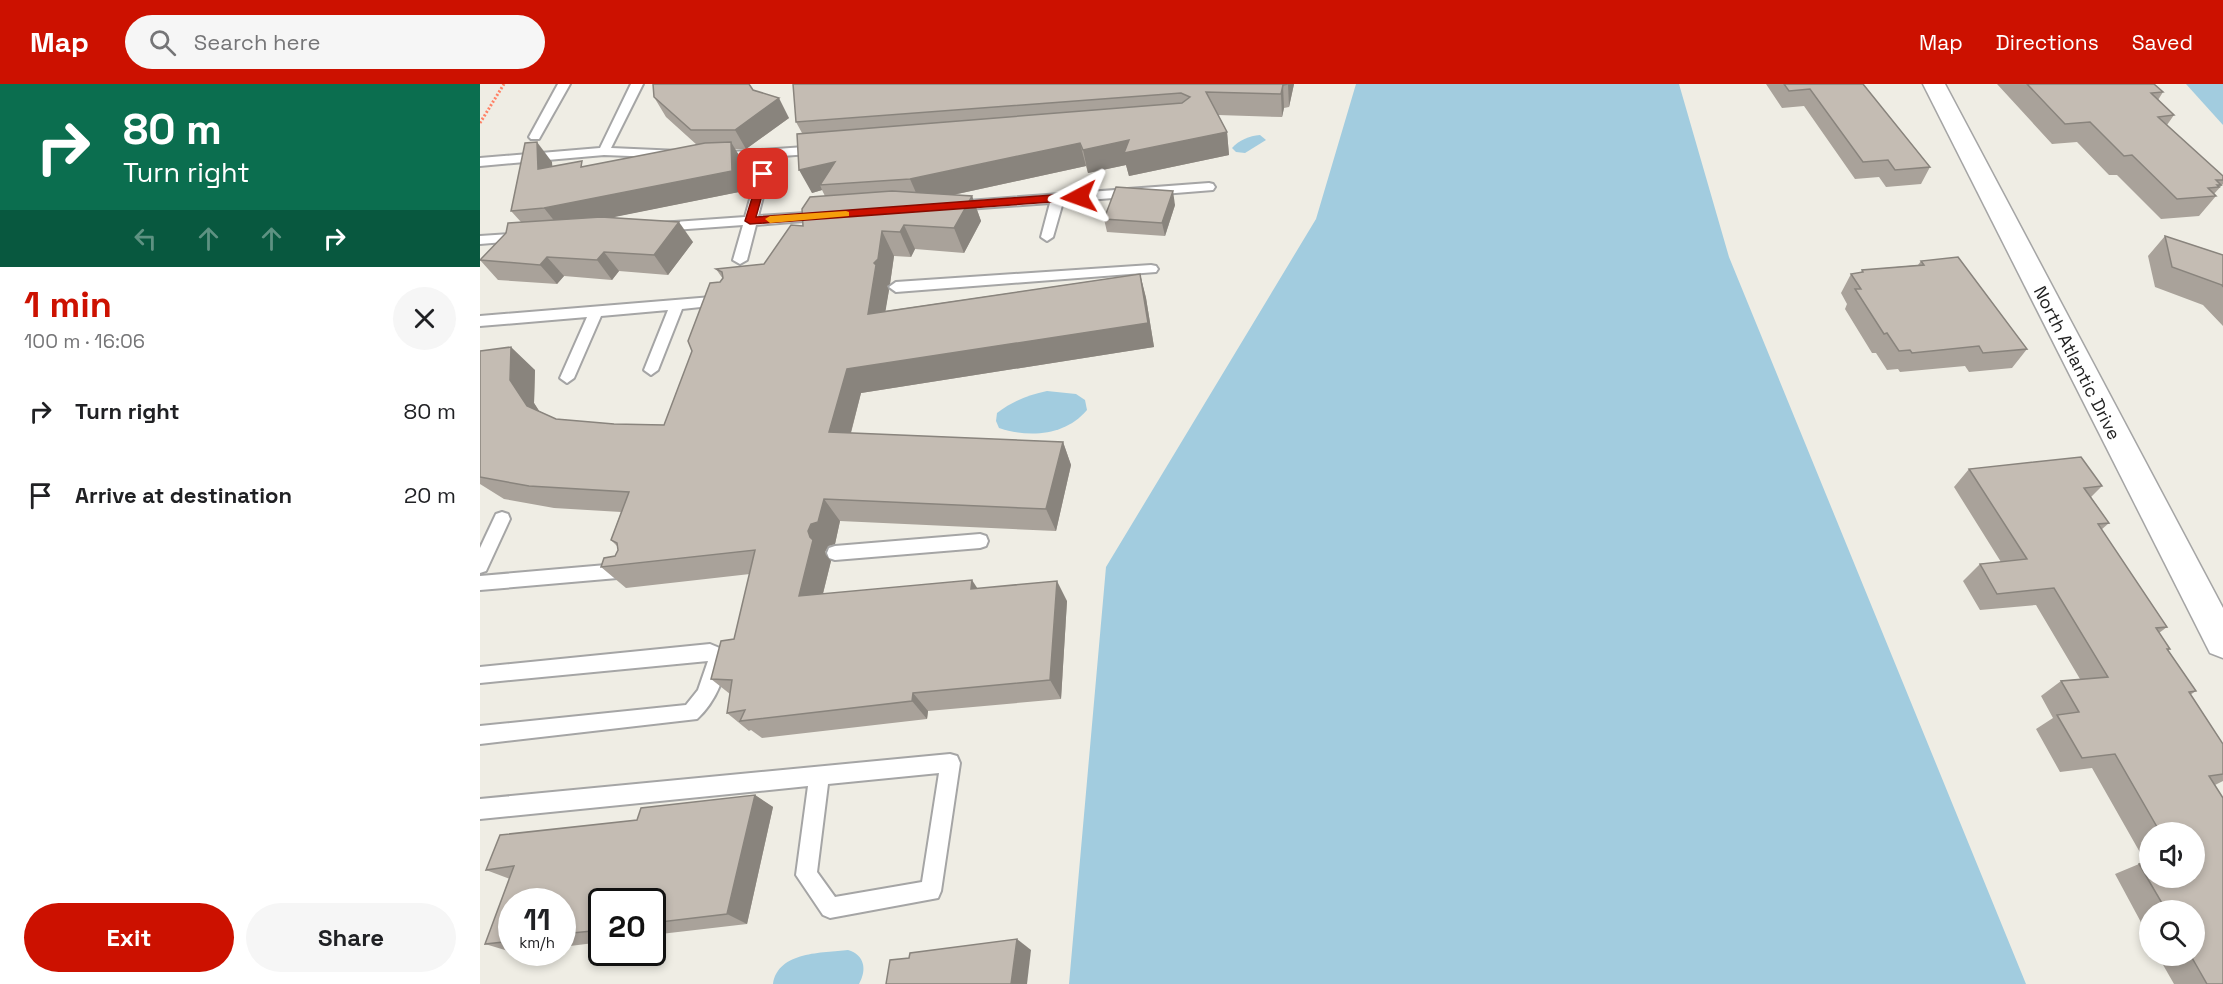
<!DOCTYPE html>
<meta charset="utf-8">
<style>
:root{--surface:#fff;--page:#f6f6f6;--text:#202124;--muted:#757577;--accent:#c10}
body{margin:0;font-family:"Space Grotesk",sans-serif;background:var(--page);color:var(--text);height:100vh;display:flex;flex-direction:column;font-size:22px;white-space:nowrap}
*{box-sizing:border-box;margin:0}
p{font-size:20px;color:var(--muted)}
.icon{flex:none;width:33px;height:33px;fill:none;stroke:currentColor;stroke-width:2;stroke-linecap:round;stroke-linejoin:round}
.map{position:relative;flex:1;overflow:hidden}
.side{display:flex;flex-direction:column;background:var(--surface);width:480px}
.side>*{flex:none}
.banner{background:#0b6e4f;color:#fff;overflow:hidden}
.buttons{position:absolute;left:1659px;top:738px;display:grid;gap:12px}
.buttons a{display:grid;place-items:center;width:66px;height:66px;border-radius:50%;background:var(--surface);box-shadow:0 3px 9px #0003;font-size:30px}
.speed{position:absolute;left:18px;top:804px;display:flex;gap:12px;font-size:30px;font-weight:700;text-align:center}
.speed>*{display:grid;place-content:center;width:78px;height:78px;border-radius:50%;background:var(--surface);box-shadow:0 3px 9px #0003;line-height:1}
.speed small{font-size:15px;font-weight:400}
.speed .limit{border:3px solid #111;border-radius:9px;background:#fff;color:#111}
.pin{position:absolute;display:grid;place-items:center;width:51px;height:51px;color:#fff;margin:-26px;border-radius:12px;box-shadow:0 3px 9px #0006}
.me{position:absolute;width:66px;margin:-33px;rotate:266deg;stroke-linejoin:round;filter:drop-shadow(0 0 4px #0008)}
.turn{display:flex;align-items:center;gap:21px;height:126px;padding:0 24px;font-size:27px}
.turn .icon{width:78px;height:78px;stroke-width:2.5}
.turn b{display:block;font-size:42px;line-height:51px}
.lanes{display:flex;align-items:center;height:57px;padding:0 24px;background:#0003;justify-content:center;gap:30px;direction:ltr}
.lanes .off{opacity:.35}
.round{display:grid;place-items:center;flex:none;width:63px;height:63px;border-radius:32px;background:var(--page)}
.summary{display:flex;align-items:center;justify-content:space-between;height:102px;padding:0 24px}
h1{font-size:36px;font-weight:600;line-height:45px;color:var(--accent)}
.cta{display:flex;gap:12px;margin-top:auto;padding:12px 24px}
.cta a{flex:1;height:69px;border-radius:36px;background:var(--accent);color:#fff;font-size:24px;font-weight:600;line-height:69px;text-align:center}
.cta a+a{background:var(--page);color:var(--text)}
ul{padding:0;list-style:none}
li{display:flex;align-items:center;gap:18px;height:84px;padding:0 24px}
li div{flex:1}
li b{display:block;font-size:22px}
li em{font-style:normal}
header{display:flex;align-items:center;gap:36px;box-sizing:border-box;height:84px;padding:0 30px;background:var(--accent);color:#fff}
header strong{font-size:28px}
nav{display:flex;gap:33px;margin-inline-start:auto;font-size:21px}
.search{width:420px;height:54px;background:var(--page);display:flex;align-items:center;gap:15px;box-sizing:border-box;padding:0 21px;border-radius:33px;color:var(--muted);font-size:22px}
main{display:flex;flex:1;min-height:0}
.map>svg:first-child{display:block}
.water{fill:#a2ccdf}
.lines{fill:none;stroke-linecap:round;stroke-linejoin:round}
.lane-casing{stroke:#a5a5a5;stroke-width:4}
.street-casing{stroke:#a5a5a5;stroke-width:3}
.path{stroke:#ff8266;stroke-width:3;stroke-dasharray:2 2;stroke-linecap:butt}
.lane{fill:#fff;fill-rule:evenodd}
.street{fill:#fff;fill-rule:evenodd}
.wall{fill:#a9a29a;fill-rule:evenodd}
.shaded-wall{fill:#89847d}
.building{fill:#c4bcb3;stroke:#89847d;stroke-width:1.5}
.route{fill:#c10;stroke:#850b00;stroke-width:1.5}
.slow{fill:#f59e0b}
.labels{text-anchor:middle;stroke-width:5;stroke-linejoin:round;paint-order:stroke}
.street-label{font-size:18px;fill:#1e1e1e;stroke:#fff}
</style>
<header>
<strong>Map</strong>
<div class="search"><svg class="icon" aria-label="search" viewBox="0 0 24 24"><circle cx="10" cy="10" r="6"/><path d="M15 15l6 6"/></svg>Search here</div>
<nav><a>Map</a><a>Directions</a><a>Saved</a></nav>
</header>
<main>
<section class="side">
<div class="banner">
<div class="turn"><svg class="icon" aria-label="right" viewBox="0 0 24 24"><path d="M7 20v-9h11M14 6l5 5-5 5"/></svg><div><b>80 m</b>Turn right</div></div>
<div class="lanes"><svg class="icon off" aria-label="left" viewBox="0 0 24 24"><path d="M17 20v-9H6M10 6l-5 5 5 5"/></svg><svg class="icon off" aria-label="ahead" viewBox="0 0 24 24"><path d="M12 20V5M6 11l6-6 6 6"/></svg><svg class="icon off" aria-label="ahead" viewBox="0 0 24 24"><path d="M12 20V5M6 11l6-6 6 6"/></svg><svg class="icon" aria-label="right" viewBox="0 0 24 24"><path d="M7 20v-9h11M14 6l5 5-5 5"/></svg></div>
</div>
<div class="summary"><div><h1>1 min</h1><p>100 m · 16:06</p></div><a class="round"><svg class="icon" aria-label="close" viewBox="0 0 24 24"><path d="M6 6l12 12M18 6L6 18"/></svg></a></div>
<ul>
<li><svg class="icon" aria-label="right" viewBox="0 0 24 24"><path d="M7 20v-9h11M14 6l5 5-5 5"/></svg><div><b>Turn right</b></div><em>80 m</em></li>
<li><svg class="icon" aria-label="arrive" viewBox="0 0 24 24"><path d="M6 21V4h12l-3 4 3 4H6"/></svg><div><b>Arrive at destination</b></div><em>20 m</em></li>
</ul>
<div class="cta"><a>Exit</a><a>Share</a></div>
</section>
<div class="map">
<svg width="1743" height="900" viewBox="0 0 1743 900">
<rect width="100%" height="100%" fill="#efede4"/>
<!-- water -->
<g class="water">
<path d="M876,0h323l50,173 297,727h-957l37,-417 210,-348z"/>
<path d="M1706,0h37v41z"/>
<path d="M780,51l6,5 -21,13 -9,-1 -4,-4c7,-8 17,-12 28,-13z"/>
<path d="M567,307l29,3 9,6 2,10c-22,26 -58,28 -88,18l-3,-7 1,-8c16,-12 31,-18 50,-22z"/>
<path d="M368,866c17,5 19,20 11,34h-86c5,-33 50,-31 75,-34z"/>
</g>
<g class="lines">
<!-- lane casing -->
<g class="lane-casing">
<g id="lane">
<path d="M78,0h12l-31,55h-8l-2,-2z"/>
<path d="M151,0h12l-32,64 68,3 6,4 -2,3 -79,-3 -124,11v-8l120,-10z"/>
<path d="M339,62l6,4 -2,3 -106,8 -6,-4 6,-4z"/>
<path d="M283,86l6,4 -11,42 65,-4 4,1 2,3 -2,3 -71,6 -9,35 -7,4 -7,-4 10,-35 -83,6 -6,-4 6,-4 85,-6 12,-43z"/>
<path d="M729,99l4,1 2,3 -2,3 -150,12 -10,35 -6,4 -6,-4 9,-34 -96,7 -6,-4 6,-4z"/>
<path d="M44,149l5,1 1,3 -1,3 -49,4v-8z"/>
<path d="M671,181l5,1 2,3 -2,3 -260,20 -7,-5 7,-5z"/>
<path d="M244,212l5,2 2,3 -2,3 -47,5 -24,61 -7,5 -7,-5 24,-60 -67,6 -27,62 -7,5 -7,-5 27,-61 -107,9v-10z"/>
<path d="M22,428l6,2 2,5 -24,52 -6,2v-25l16,-34z"/>
<path d="M500,450l6,2 2,5 -2,5 -6,2 -145,12 -6,-2 -2,-5 2,-5 6,-2z"/>
<path d="M149,479l6,2 2,5 -2,5 -6,2 -149,13v-14z"/>
<path d="M230,560l12,5c10,22 -9,56 -25,70l-217,25v-18l206,-21 12,-15 10,-29 -228,22v-16z"/>
<path d="M470,670l7,2 3,7 -19,128 -3,7 -108,20 -7,-3 -27,-40 12,-89 -328,33v-20zM459,689l-17,109 -87,15 -18,-25 11,-88z"/>
</g>
</g>
<!-- street casing -->
<g class="street-casing">
<path id="street" d="M1443,0h22l278,524v50l-13,-5z"/>
</g>
<!-- path -->
<path class="path" d="M0,39l24,-39"/>
<!-- lane -->
<use href="#lane" class="lane"/>
<!-- street -->
<use href="#street" class="street"/>
</g>
<!-- wall -->
<g class="wall">
<path d="M814,0l-5,23 -5,1 -2,9 -64,-2 9,17 2,23 -100,21 -3,-11 -38,8 -2,-7 -133,29 19,1 9,25 -17,32 -49,-4 -4,8 -17,-1 -4,28 -3,2 2,4 -4,21 255,-37 6,24 8,49 -293,46 -10,40 212,9 8,23 -15,66 -216,-10 -5,23 -7,2 -3,6 1,3 5,6 -8,33 155,-5 89,12 -6,98 -133,12 -1,8 -165,19 -11,-8 -2,1 -22,-18 3,-19 -19,-15 23,-40 16,-65 -124,14 -25,-21 14,-11 3,-6 -1,-4 -6,-6 10,-28 -67,-4 -50,-9 -24,-15v-133l55,19 -1,33 5,8 17,8 58,5 50,1 56,-143 3,-3 -7,-10 48,-5 39,-38 22,-30 -3,-6 -10,3 -10,-60 -6,-11z"/>
<path d="M1286,0h97l67,83 -9,17 -35,3 -7,-10 -24,2 -51,-73 -22,2z"/>
<path d="M1517,0h157l9,8 -5,8 16,15 -7,10 56,51v8l-9,10 2,2 -17,20 -38,3 -44,-44h-8l-32,-33 -25,2z"/>
<path d="M273,6l36,28 -43,31h-11l8,13 1,29 -131,26 80,25 -25,33 -49,-4 -7,9 -48,-4 -7,8 -59,-4 -18,-20 41,-38 -10,-11 41,-49v5l34,-1 111,-21 -31,-28 -12,-20z"/>
<path d="M695,121l-10,31 -58,-4 -3,-13z"/>
<path d="M1685,152l58,19v71l-20,-21 -48,-18 -7,-31z"/>
<path d="M1441,177l106,88 -15,19 -43,4 -4,-6 -65,6 -2,-3 -11,1 -11,-17h-4l-27,-44 2,-5 -6,-11 10,-19 10,-1 1,-3 56,-5z"/>
<path d="M1489,385l133,17 -11,11 18,26 -8,7 66,97 -8,6 11,16 -2,1 28,41 -6,4 33,49v37l-8,4 8,199h-49l-16,-28h36v-46h-44v29l-35,-65 24,-10 7,-1 -54,-95 -32,4 -24,-43 17,-11 -12,-22 20,-15 19,-2 -44,-74 -56,5 -17,-29 17,-17 21,-2 -47,-75zM1670,748h44v46h-44z"/>
<path d="M275,711l18,12 -26,117 -95,11v-33h-50v40l-40,5v-45h-50v50l-27,-8 25,-65 -24,-9 151,-50z"/>
</g>
<!-- shaded-wall -->
<g class="shaded-wall">
<path d="M808,0h6l-5,23z"/>
<path d="M803,1l1,23 -2,9 -1,-23z"/>
<path d="M299,14l10,20 -43,31 -11,-19z"/>
<path d="M747,48l2,23 -100,21 -3,-11 -38,8 -5,-23 46,-10z"/>
<path d="M57,58l15,20 2,27 -16,-20z"/>
<path d="M251,58l12,20 1,29 -184,37 -16,-20z"/>
<path d="M600,59l6,23 -166,36 -10,-23z"/>
<path d="M355,78l-15,23 2,5 -10,3 -13,-23z"/>
<path d="M693,107l2,14 -10,31 -3,-13z"/>
<path d="M492,112l9,25 -17,32 -10,-25z"/>
<path d="M199,138l14,20 -25,33 -14,-20z"/>
<path d="M424,141l11,24 -4,8 -11,-25z"/>
<path d="M402,147l12,25 -4,28 -3,2 2,4 -8,48 -13,-24 6,-51z"/>
<path d="M124,168l15,19 -7,9 -15,-20z"/>
<path d="M67,173l17,19 -7,8 -17,-19z"/>
<path d="M660,190l6,24 8,49 -293,46 -16,62 -16,-23 18,-63z"/>
<path d="M31,263l24,23 -1,33 17,26 -24,-23 -17,-26z"/>
<path d="M583,358l8,23 -15,66 -10,-22z"/>
<path d="M344,415l16,22 -5,23 -7,2 -3,6 1,3 5,6 -14,56 -18,-21 11,-59 -2,-6z"/>
<path d="M492,496l13,20 -14,-11z"/>
<path d="M577,497l10,20 -6,98 -11,-19z"/>
<path d="M433,609l15,18 -1,8 -15,-18z"/>
<path d="M275,711l18,12 -26,117 -20,-10z"/>
<path d="M537,855l14,11 -4,34h-16z"/>
</g>
<!-- building -->
<g class="building">
<path d="M173,0h96l4,6 26,8 -44,32h-44l-37,-33z"/>
<path d="M313,0h495l-5,1 -2,9 -75,-2 21,40 -103,21 5,-13 -46,10 -3,-7 -170,36 -90,6 15,-23 -36,8 -2,-36 385,-31 8,-6 -9,-4 -385,29z"/>
<path d="M1304,0h79l67,83 -35,3 -7,-10 -25,2 -53,-73 -21,2z"/>
<path d="M1547,0h127l9,8 -12,1 23,22 -16,2 65,59v4h-7l5,5h-4l2,2 -11,1 8,8 -39,3 -45,-44 -8,1 -34,-34 -25,2z"/>
<path d="M57,58l1,27 44,-8 -1,6 124,-24 26,-1 1,29 -188,37 -33,3 14,-68z"/>
<path d="M636,103l57,4 -11,32 -58,-4z"/>
<path d="M412,107l80,5 -18,32 -50,-3 -4,7 -18,-1 -4,28 -4,4 2,2 -8,49 272,-40 8,49 -301,46 -18,63 234,10 -17,67 -222,-10 -6,23 -7,2 -3,7 2,6 3,3 -14,56 173,-16 -1,9 86,-8 -7,99 -137,13 -1,8 -172,20 5,-11 -18,3 5,-33 -21,-1 10,-38 13,-2 21,-89 -154,17 3,-9 11,-2 3,-6 -1,-7 -6,-3 18,-48 -100,-6 -49,-9v-126l31,-4 -1,33 17,26 29,13 58,5 50,1 28,-74 -4,-10 22,-58 10,-1 3,-4 -1,-6 -6,-3 48,-5 27,-39 12,1 -1,-17 8,-12z"/>
<path d="M121,133l78,5 -25,33 -50,-3 -7,8 -50,-3 -7,8 -60,-5 26,-27 2,-10z"/>
<path d="M1685,152l58,19v32l-1,-2 -50,-18z"/>
<path d="M1478,173l69,92 -44,4 -4,-7 -67,7 -2,-3 -11,1 -12,-18 -3,1 -29,-45h6l-10,-15 12,-2 -1,-2 62,-5 -3,-4z"/>
<path d="M1601,373l21,29 -18,2 25,35 -11,1 69,103 -11,1 14,21h-3l29,42 -7,1 34,52v30l-14,2 14,22v186h-16l-16,-28h3v-46h-28l-27,-46 11,-2v16h44v-46h-34l-45,-78 -33,4 -25,-43 22,-3 -18,-31 47,-4 -54,-89 -57,6 -17,-30 47,-5 -58,-90z"/>
<path d="M275,711l-28,119 -75,9v-21h-50v28l-40,4v-32h-50v39l-27,3 29,-78 -28,4 14,-35 137,-15 4,-12z"/>
<path d="M537,855l-6,45h-125l4,-24 19,-2 1,-5z"/>
</g>
<!-- route -->
<path class="route" d="M280,88l8,2 -12,43 323,-24 5,4 -5,3 -329,24 -5,-3z"/>
<!-- slow -->
<path class="slow" d="M366,127l3,1v4l-79,7 -5,-4 5,-3z"/>
<g class="labels">
<!-- street labels -->
<g class="street-label">
<text transform="translate(1597 279) rotate(63)" y="6">North Atlantic Drive</text>
</g>
</g>
</svg>
<div class="buttons">
<a><svg class="icon" aria-label="sound" viewBox="0 0 24 24"><path d="M4 9h4l5-4v14l-5-4H4zM17 9q2 3 0 6"/></svg></a>
<a><svg class="icon" aria-label="search" viewBox="0 0 24 24"><circle cx="10" cy="10" r="6"/><path d="M15 15l6 6"/></svg></a>
</div>
<div class="speed"><div>11<small>km/h</small></div><div class="limit">20</div></div>
<div class="pin" style="left:283px;top:90px;background:#d93025"><svg class="icon" aria-label="arrive" viewBox="0 0 24 24"><path d="M6 21V4h12l-3 4 3 4H6"/></svg></div>
<svg class="me" style="left:599px;top:113px" viewBox="-20 -20 40 40"><path d="M0-17L14 15 0 8-14 15z" fill="#c10" stroke="#fff" stroke-width="4"/></svg>
</div>
</main>
